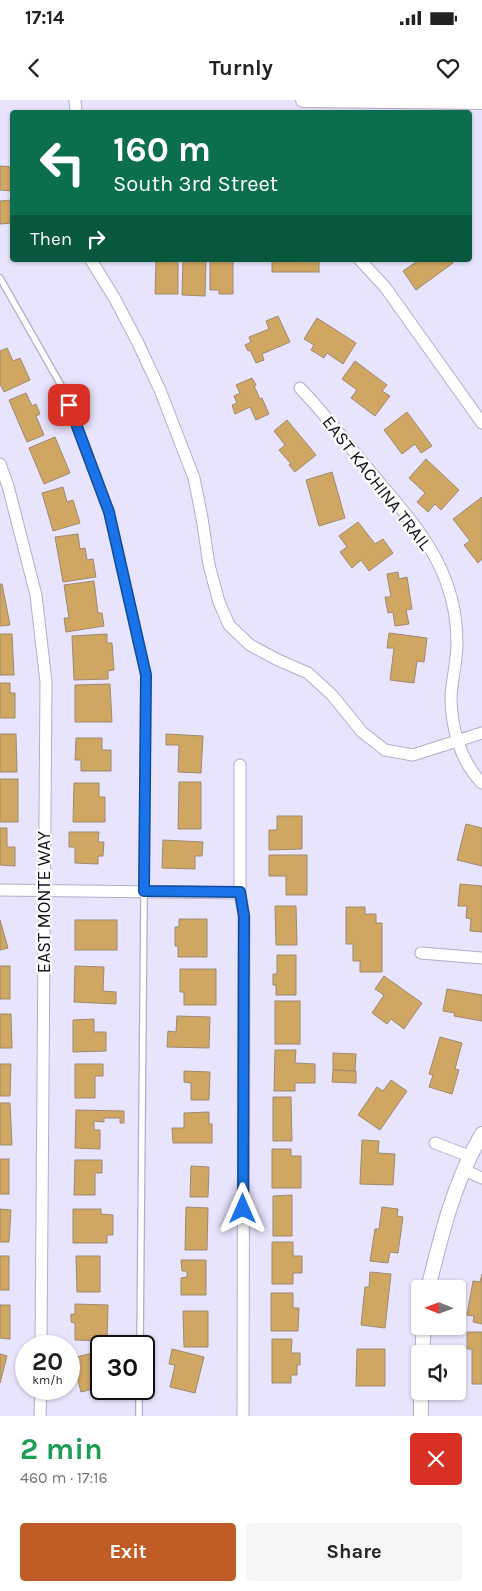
<!DOCTYPE html>
<meta charset="utf-8">
<style>
:root{--surface:#fff;--page:#f6f6f6;--text:#222;--muted:#767676;--accent:#c05c26}
body{margin:0;font-family:Karla,sans-serif;background:var(--page);color:var(--text);height:100vh;display:flex;flex-direction:column;font-size:19px;white-space:nowrap}
*{box-sizing:border-box;margin:0}
p{font-size:16px;color:var(--muted)}
.icon{flex:none;width:28px;height:28px;fill:none;stroke:currentColor;stroke-width:2;stroke-linecap:round;stroke-linejoin:round}
.map{position:relative;height:1316px;overflow:hidden}
.drawer{display:flex;flex-direction:column;background:var(--surface);flex:1}
.drawer>*{flex:none}
.banner{position:absolute;left:10px;top:10px;width:462px;height:152px;border-radius:5px;box-shadow:0 1px 4px #0004;background:#0b6e4f;color:#fff;overflow:hidden}
.needle{width:32px;rotate:271deg}
.controls{position:absolute;left:411px;top:1180px;display:grid;gap:10px}
.controls a{display:grid;place-items:center;width:55px;height:55px;border-radius:5px;background:var(--surface);box-shadow:0 1px 4px #0004;font-size:25px}
.speed{position:absolute;left:15px;top:1235px;display:flex;gap:10px;font-size:25px;font-weight:700;text-align:center}
.speed>*{display:grid;place-content:center;width:65px;height:65px;border-radius:50%;background:var(--surface);box-shadow:0 1px 4px #0004;line-height:1}
.speed small{font-size:12px;font-weight:400}
.speed .limit{border:2px solid #111;border-radius:8px;background:#fff;color:#111}
.pin{position:absolute;display:grid;place-items:center;width:42px;height:42px;color:#fff;margin:-21px;border-radius:10px;box-shadow:0 2px 8px #0006}
.me{position:absolute;width:55px;margin:-28px;rotate:0deg;stroke-linejoin:round;filter:drop-shadow(0 0 4px #0008)}
.turn{display:flex;align-items:center;gap:18px;height:105px;padding:0 20px;font-size:22px}
.turn .icon{width:65px;height:65px;stroke-width:2.5}
.turn b{display:block;font-size:35px;line-height:42px}
.then{display:flex;align-items:center;height:48px;padding:0 20px;background:#0003;gap:10px;font-size:19px}
.round{display:grid;place-items:center;flex:none;width:52px;height:52px;border-radius:5px;background:var(--page)}
.head{display:flex;align-items:center;justify-content:space-between;height:85px;padding:0 20px}
h1{font-size:30px;font-weight:700;line-height:38px;color:#1e9e55}
.cta{display:flex;gap:10px;margin-top:auto;padding:10px 20px}
.cta a{flex:1;height:58px;border-radius:5px;background:var(--accent);color:#fff;font-size:20px;font-weight:700;line-height:58px;text-align:center}
.cta a+a{background:var(--page);color:var(--text)}
.status{display:flex;justify-content:space-between;align-items:center;height:35px;padding:0 25px;background:var(--surface);direction:ltr}
.status svg{height:14px;fill:currentColor}
header{display:flex;justify-content:space-between;align-items:center;height:65px;padding:0 20px;background:var(--surface);font-size:22px;font-weight:700}
.map>svg:first-child{display:block}
.building{fill:#d0a663;stroke:#9c8a70}
.lines{fill:none;stroke-linecap:round;stroke-linejoin:round}
.service-casing{stroke:#b3adca;stroke-width:8}
.minor-casing{stroke:#b3adca;stroke-width:13}
.tertiary-casing{stroke:#b3adca;stroke-width:16}
.service{stroke:#fff;stroke-width:5.5}
.minor{stroke:#fff;stroke-width:11}
.tertiary{stroke:#fff;stroke-width:14}
.route-casing{stroke:#114b97;stroke-width:12}
.route{stroke:#1a73e8;stroke-width:9}
.labels{text-anchor:middle;stroke-width:4.5;stroke-linejoin:round;paint-order:stroke}
.street-label{font-size:18px;fill:#13111b;stroke:#fff}
</style>
<div class="status"><b>17:14</b><svg viewBox="0 0 49 12"><path d="M0 12V9h3v3zM5 12V6h3v6zM10 12V3h3v9zM15 12V0h3v12zM26 1h20v11H26zM47 4h2v5h-2z"/></svg></div>
<header><svg class="icon" aria-label="back" viewBox="0 0 24 24"><path d="M15 5l-7 7 7 7"/></svg>Turnly<svg class="icon" aria-label="heart" viewBox="0 0 24 24"><path d="M12 20l-8-8c-3-5 5-10 8-4 3-6 11-1 8 4z"/></svg></header>
<div class="map">
<svg width="482" height="1316" viewBox="0 0 482 1316">
<rect width="100%" height="100%" fill="#e9e4fd"/>
<!-- building -->
<g class="building">
<path d="M0,66l12,1v24l-12,-1z"/>
<path d="M12,100v23l-12,1v-23z"/>
<path d="M156,160h22v34h-23z"/>
<path d="M183,160h23l-1,36 -23,-1z"/>
<path d="M210,160h23v34h-14v-4h-9z"/>
<rect x="272" y="160" width="47" height="12"/>
<path d="M419,160h32l2,3 -37,27 -13,-19z"/>
<path d="M278,216l12,26 -28,12 2,6 -8,3 -6,-13 -2,1 -3,-6 6,-3 -2,-5 20,-8 -3,-8z"/>
<path d="M317,218l39,25 -13,21 -16,-11 -3,5 -13,-8 3,-5 -10,-6z"/>
<path d="M7,248l6,13 7,-3 10,22 -26,12 -4,-8v-33z"/>
<path d="M355,261l32,24 -5,6 8,5 -15,20 -24,-18 6,-8 -15,-11z"/>
<path d="M252,278l4,7 -2,1 6,13 2,-1 7,16 -13,6 -6,-13 -15,7 -3,-9 5,-2 -3,-7 6,-3 -4,-8z"/>
<path d="M26,293l6,13 4,-2 4,10 -4,2 8,19 -17,7 -18,-42z"/>
<path d="M407,312l25,34 -11,7 -6,-9 -13,10 -18,-24z"/>
<path d="M287,320l29,35 -21,17 -6,-7 2,-1 -12,-14 6,-5 -11,-14z"/>
<path d="M55,337l15,36 -26,11 -15,-36z"/>
<path d="M426,359l33,31 -18,20 -6,-6 -7,8 -11,-10 8,-9 -16,-15z"/>
<path d="M332,372l13,46 -26,8 -13,-46z"/>
<path d="M63,387l4,15 6,-2 7,23 -27,8 -11,-38z"/>
<path d="M482,397v62l-4,4 -14,-18 6,-4 -17,-22z"/>
<path d="M358,422l17,22 8,-5 10,14 -24,18 -8,-11 -9,8 -12,-16 7,-5 -8,-11z"/>
<path d="M78,434l2,15 5,-1 2,12 6,-1 3,18 -33,5 -8,-45z"/>
<path d="M398,472l1,7 8,-2 5,32 -6,1 3,14 -14,2 -2,-14 -5,1 -3,-16h6l-4,-23z"/>
<path d="M94,481l4,32h4l2,13 -38,6 -2,-14h5l-5,-33z"/>
<path d="M0,484h2l8,41 -10,1z"/>
<path d="M389,533l38,5 -3,24 -7,-1 -3,22 -24,-3 4,-32h-7z"/>
<path d="M0,534h12l2,41h-14z"/>
<path d="M107,534v9h5l2,27 -6,1v8l-34,1 -2,-44z"/>
<path d="M0,583h10v10h5v25h-15z"/>
<path d="M110,584l2,38h-37v-37z"/>
<path d="M0,634h16l1,38h-17z"/>
<path d="M166,634l37,2 -2,37 -23,-1 1,-27h-13z"/>
<path d="M76,638h26v12h9v21h-30v-11h-6z"/>
<rect x="0" y="679" width="18" height="43"/>
<path d="M179,682h22v47h-23z"/>
<path d="M74,683h25v14h6v25h-32z"/>
<path d="M277,716h25v33l-33,1v-20h8z"/>
<path d="M466,724l16,4v38l-25,-6z"/>
<path d="M0,728h7v19h8v19l-15,-1z"/>
<path d="M69,732h30l-1,10h6l-1,14h-5v8l-23,-1v-16h-6z"/>
<path d="M163,740l40,2 -1,14h-7v13l-33,-1z"/>
<path d="M269,755h38v40h-21v-19h-17z"/>
<path d="M460,784l22,2v46l-12,-1 1,-12 -5,-1 1,-12h-9z"/>
<path d="M275,806h21l1,39h-21z"/>
<path d="M346,807h19v7h11v9h6v49h-22v-11h-7v-17h-7z"/>
<path d="M179,819h28v38h-29v-11h-3v-19h4z"/>
<path d="M0,820l8,28 -8,2z"/>
<rect x="75" y="820" width="42" height="30"/>
<path d="M277,855h19v40h-20v-10h-3v-11h4z"/>
<rect x="0" y="866" width="10" height="33"/>
<path d="M75,866l29,1 -1,24 13,1v12l-42,-2z"/>
<path d="M180,869h36v36h-32v-13h-4z"/>
<path d="M384,876l38,27 -18,26 -13,-10 -4,5 -15,-11 12,-18 -9,-6z"/>
<path d="M447,889l35,6v26l-28,-5 1,-3 -12,-2z"/>
<rect x="275" y="901" width="25" height="43"/>
<path d="M0,914h11l1,34h-12z"/>
<path d="M177,916l33,1 -1,31 -42,-1 1,-16 8,1z"/>
<path d="M94,919v13h12v19l-33,1v-32z"/>
<path d="M440,937l22,6 -7,26 4,1 -7,24 -23,-7 4,-12 -4,-1z"/>
<path d="M275,950h21l-1,13 20,1v19h-20v8h-21z"/>
<path d="M333,953l23,1 -1,17 -22,-1z"/>
<path d="M0,964h11l-1,32h-10z"/>
<path d="M75,964h28v12h-8v22h-20z"/>
<path d="M333,970l23,1v12l-24,-1z"/>
<path d="M184,971l26,1 -1,28h-18v-17l-7,-1z"/>
<path d="M391,980l16,11 -27,39 -22,-15 19,-28 6,4z"/>
<path d="M273,997h18l1,44h-19z"/>
<path d="M0,1003h10l2,42h-12z"/>
<path d="M76,1010l48,1v12h-4v-5h-16v4l-10,-1v9h6v19l-25,-1z"/>
<path d="M209,1012v12h3v19h-39l-1,-15h12v-15z"/>
<path d="M362,1040l17,1 -1,12 17,1 -2,31 -33,-1z"/>
<path d="M272,1049h19v7h10v32h-29z"/>
<rect x="0" y="1059" width="9" height="35"/>
<path d="M75,1060h27v13h-7v22h-21z"/>
<path d="M191,1066l18,1 -1,30h-18z"/>
<path d="M292,1095v41h-19v-40z"/>
<path d="M186,1107l22,1 -1,42h-22z"/>
<path d="M382,1107l16,2 -1,7 6,1 -5,36 -8,-1 -2,11 -18,-2 5,-32h4z"/>
<path d="M0,1109l11,1 -2,32h-9z"/>
<path d="M73,1109h28v5l12,1v20h-6v8h-34z"/>
<path d="M272,1142h21v14h9v17h-9v11h-21z"/>
<rect x="0" y="1156" width="9" height="34"/>
<path d="M76,1156h24v36h-23z"/>
<path d="M181,1160h25v35h-25v-17l6,-1v-6h-5z"/>
<path d="M370,1172l21,2 -6,54 -24,-3 4,-38h4z"/>
<path d="M482,1174v50l-9,-2 1,-6 -7,-1 6,-34 7,1z"/>
<path d="M271,1193h22v15h6l-1,23h-27z"/>
<path d="M75,1204l33,1 -1,36 -32,-1v-17l-4,-1v-8h4z"/>
<path d="M0,1205h10v34l-10,-1z"/>
<path d="M183,1211h25v36h-24z"/>
<path d="M467,1232h15v52h-10v-35h-5z"/>
<path d="M272,1239h20l-1,14h9v12h-3v10h-6v8h-19z"/>
<path d="M172,1249l32,8 -9,36 -25,-6 5,-22 -6,-1z"/>
<path d="M357,1249h28v37h-29z"/>
<path d="M101,1251v36l-20,5 -9,-34z"/>
<path d="M0,1254l7,2 -7,27z"/>
</g>
<g class="lines">
<!-- service casing -->
<g class="service-casing">
<g id="service">
<path d="M0,178l62,109 47,125 37,163 -6,671"/>
<path d="M139,1316v-27"/>
</g>
</g>
<!-- minor casing -->
<g class="minor-casing">
<g id="minor">
<path d="M75,0l1,12"/>
<path d="M91,160l24,39 22,42 23,49 34,88 8,40 7,47 10,37 10,23 21,20 28,15 30,13 24,22 30,37 23,18 28,5 69,-22"/>
<path d="M360,160l25,27 97,136"/>
<path d="M300,288c25,26 46,54 69,82 29,35 63,70 78,114 7,19 10,39 10,60 0,17 -5,35 -6,52 0,31 9,65 31,87"/>
<path d="M0,364l8,22 28,109 10,87 -5,664"/>
<path d="M240,665v128l4,23 -1,500"/>
<path d="M0,790l240,3"/>
<path d="M421,853l61,5"/>
<path d="M435,1043l34,13"/>
<path d="M464,1070l18,8"/>
<path d="M40,1316l1,-27"/>
</g>
</g>
<!-- tertiary casing -->
<g class="tertiary-casing">
<g id="tertiary">
<path d="M303,0l179,2"/>
<path d="M428,1189c13,-53 26,-108 54,-155"/>
<path d="M422,1254l2,-28"/>
<path d="M421,1316v-25"/>
</g>
</g>
<!-- service -->
<use href="#service" class="service"/>
<!-- minor -->
<use href="#minor" class="minor"/>
<!-- tertiary -->
<use href="#tertiary" class="tertiary"/>
</g>
<g class="lines">
<!-- route casing -->
<g class="route-casing">
<path id="route" d="M69,305l40,107 37,163 -2,216 96,1 4,24 -1,293"/>
</g>
<!-- route -->
<use href="#route" class="route"/>
</g>
<g class="labels">
<!-- street labels -->
<g class="street-label">
<text transform="translate(377 383) rotate(52)" y="6">EAST KACHINA TRAIL</text>
<text transform="translate(44 802) rotate(-90)" y="6">EAST MONTE WAY</text>
</g>
</g>
</svg>
<div class="controls">
<a><svg class="needle" viewBox="-14 -14 28 28"><path d="M0-13l5 13h-10z" fill="#e53935"/><path d="M0 13l5-13h-10z" fill="#767676"/></svg></a>
<a><svg class="icon" aria-label="sound" viewBox="0 0 24 24"><path d="M4 9h4l5-4v14l-5-4H4zM17 9q2 3 0 6"/></svg></a>
</div>
<div class="speed"><div>20<small>km/h</small></div><div class="limit">30</div></div>
<div class="pin" style="left:69px;top:305px;background:#d93025"><svg class="icon" aria-label="arrive" viewBox="0 0 24 24"><path d="M6 21V4h12l-3 4 3 4H6"/></svg></div>
<svg class="me" style="left:243px;top:1109px" viewBox="-20 -20 40 40"><path d="M0-17L14 15 0 8-14 15z" fill="#1a73e8" stroke="#fff" stroke-width="4"/></svg>
<div class="banner">
<div class="turn"><svg class="icon" aria-label="left" viewBox="0 0 24 24"><path d="M17 20v-9H6M10 6l-5 5 5 5"/></svg><div><b>160 m</b>South 3rd Street</div></div>
<div class="then">Then<svg class="icon" aria-label="right" viewBox="0 0 24 24"><path d="M7 20v-9h11M14 6l5 5-5 5"/></svg></div>
</div>
</div>
<section class="drawer">
<div class="head"><div><h1>2 min</h1><p>460 m · 17:16</p></div><a class="round" style="background:#d93025;color:#fff"><svg class="icon" aria-label="close" viewBox="0 0 24 24"><path d="M6 6l12 12M18 6L6 18"/></svg></a></div>
<div class="cta"><a>Exit</a><a>Share</a></div>
</section>
